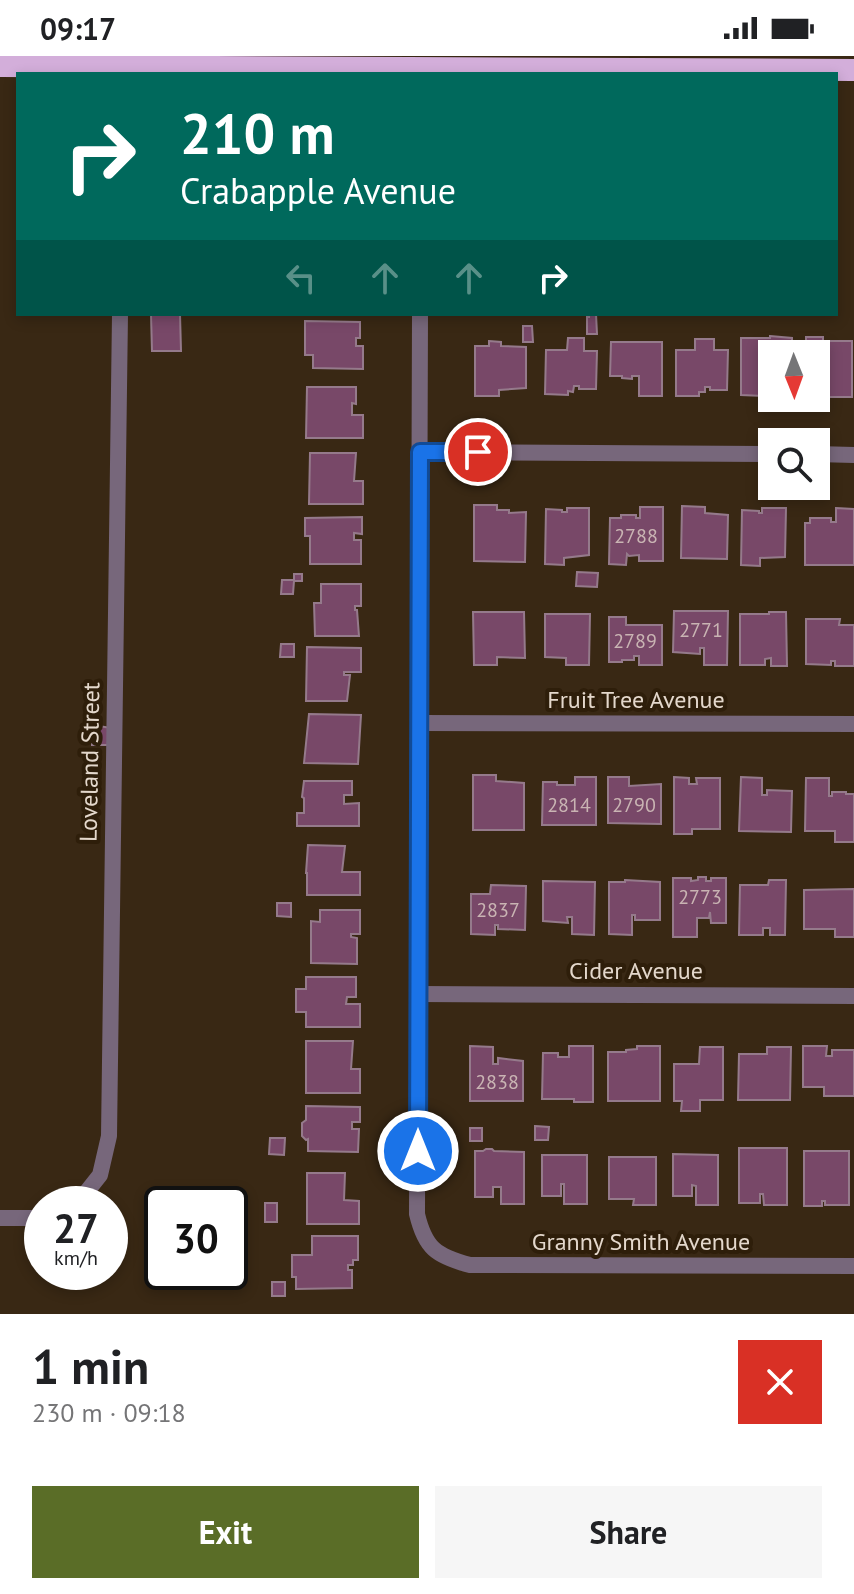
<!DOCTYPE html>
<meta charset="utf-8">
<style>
:root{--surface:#fff;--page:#f6f6f6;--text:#202124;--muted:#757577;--accent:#5a6d27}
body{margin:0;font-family:"PT Sans",sans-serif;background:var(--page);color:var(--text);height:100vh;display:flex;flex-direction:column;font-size:30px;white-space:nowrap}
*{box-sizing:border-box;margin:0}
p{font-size:26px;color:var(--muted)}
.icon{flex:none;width:44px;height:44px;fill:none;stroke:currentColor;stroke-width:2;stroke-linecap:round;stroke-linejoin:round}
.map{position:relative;height:1258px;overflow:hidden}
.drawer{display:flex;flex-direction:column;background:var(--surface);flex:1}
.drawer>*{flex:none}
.guide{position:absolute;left:16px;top:16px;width:822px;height:244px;border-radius:0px;box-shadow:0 4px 12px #0003;background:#00695c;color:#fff;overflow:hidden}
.needle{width:52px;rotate:179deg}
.fabs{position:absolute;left:758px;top:284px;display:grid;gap:16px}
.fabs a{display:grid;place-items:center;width:72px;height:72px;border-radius:0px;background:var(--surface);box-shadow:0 4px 12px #0003;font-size:40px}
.speed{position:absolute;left:24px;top:1130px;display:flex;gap:16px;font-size:40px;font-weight:700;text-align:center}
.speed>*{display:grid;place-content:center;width:104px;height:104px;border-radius:50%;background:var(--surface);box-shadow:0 4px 12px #0003;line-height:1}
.speed small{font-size:20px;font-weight:400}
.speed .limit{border:4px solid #111;border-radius:12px;background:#fff;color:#111}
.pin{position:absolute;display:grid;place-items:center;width:68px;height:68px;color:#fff;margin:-34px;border:4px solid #fff;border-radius:50%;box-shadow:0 2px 8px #0007}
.me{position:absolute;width:88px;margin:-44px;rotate:0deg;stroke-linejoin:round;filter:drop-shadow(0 0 6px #0008)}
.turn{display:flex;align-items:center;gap:28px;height:168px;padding:0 32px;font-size:36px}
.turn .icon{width:104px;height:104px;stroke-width:2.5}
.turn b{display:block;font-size:56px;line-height:68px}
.lanes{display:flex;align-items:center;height:76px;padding:0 32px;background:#0003;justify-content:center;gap:40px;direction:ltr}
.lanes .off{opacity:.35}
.round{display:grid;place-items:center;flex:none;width:84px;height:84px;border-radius:0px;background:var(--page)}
.head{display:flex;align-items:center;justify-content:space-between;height:136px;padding:0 32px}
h1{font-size:48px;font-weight:700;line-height:60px}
.button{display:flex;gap:16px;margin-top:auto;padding:16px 32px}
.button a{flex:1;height:92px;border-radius:0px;background:var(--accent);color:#fff;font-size:32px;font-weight:700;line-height:92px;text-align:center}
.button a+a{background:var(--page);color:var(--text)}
.status{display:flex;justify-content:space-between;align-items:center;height:56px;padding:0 40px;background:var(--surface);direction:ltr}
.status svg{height:22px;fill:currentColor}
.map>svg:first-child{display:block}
.building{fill:#784868;stroke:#957a8b;stroke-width:2}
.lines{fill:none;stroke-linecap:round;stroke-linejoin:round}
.minor{stroke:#77677b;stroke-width:16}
.trunk{stroke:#d3aeda;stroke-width:22}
.route-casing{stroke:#114b97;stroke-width:20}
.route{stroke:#1a73e8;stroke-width:14}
.labels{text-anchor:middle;stroke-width:8;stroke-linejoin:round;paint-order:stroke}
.number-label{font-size:20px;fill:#c9b4b3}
.street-label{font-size:24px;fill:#e4d8cc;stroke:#2e1e0a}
</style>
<div class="status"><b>09:17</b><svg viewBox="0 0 49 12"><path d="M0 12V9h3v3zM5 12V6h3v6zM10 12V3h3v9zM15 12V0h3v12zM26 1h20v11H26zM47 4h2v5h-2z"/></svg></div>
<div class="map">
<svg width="854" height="1258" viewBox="0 0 854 1258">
<rect width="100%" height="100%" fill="#392814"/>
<!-- building -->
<g class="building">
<path d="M151,258h29l1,37h-29z"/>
<path d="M589,258h7l1,20h-10v-17h2z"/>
<path d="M305,265l55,1v16h-4v8h7v23l-50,-1v-13h-8z"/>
<path d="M523,270h9l1,16h-10z"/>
<path d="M770,280l22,2v16h-20v25l-8,-2v19l-23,-1v-57h29z"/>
<path d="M806,281h17v4h29v56h-24v-12h-7v7h-5v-38h-10z"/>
<path d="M568,282h16v13h13l-1,38h-17v-3h-5l-1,6 -5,-1v4l-23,-1 1,-44h21z"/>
<path d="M695,283h19v11h14l-1,40h-17v-3h-5v5h-6v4h-23v-46h19z"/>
<path d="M489,285l12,1v4l25,1v41l-27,2v6h-24v-50h14z"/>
<path d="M611,286h51v54h-23v-20h-7v3l-10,-1v-2h-12z"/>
<path d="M307,331h49v17l-4,-1v12h11v23h-57z"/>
<path d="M310,397h46l-2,28h9v23h-54z"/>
<path d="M474,449h23v5h12v3l17,-1 -1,50 -51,-1z"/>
<path d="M682,450l23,1v6l23,2 -1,44 -46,-1z"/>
<path d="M640,451h23v54h-24v-6l-10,1 -2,-2 -1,11 -17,-1 1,-46h11v-3h15v3h4z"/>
<path d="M567,452h22v47l-25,3v7l-19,-1 1,-55 16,1v2h5z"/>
<path d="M762,452h24l-1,49 -25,1v8l-19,-1 1,-55 17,1v2h3z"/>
<path d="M836,452l18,1v56h-49v-42h5v-5h21v4h5z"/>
<path d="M362,461v17l-8,-1v7h7v24h-51v-28h-5v-18z"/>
<path d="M577,516l21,1 -1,14 -21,-1z"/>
<path d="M294,518h8v7h-8l-1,13h-12l1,-14h12z"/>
<path d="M321,528h40v22h-6v4h2l2,26h-44l-1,-33h7z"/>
<path d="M674,555h54l-1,54h-23v-17h-4v6l-27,-2z"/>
<path d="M473,556h51l1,46 -28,-1v8h-23z"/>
<path d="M769,556h17l1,54h-16v-8l-6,1v6h-25v-51h29z"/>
<path d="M545,558h45l-1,51h-23v-7l-21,-1z"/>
<path d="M609,561h17v8h36v40h-23v-9h-5v4h-12v2h-13z"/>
<path d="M806,563h34l-1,6h15v41h-19v-5h-4v4l-25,-1z"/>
<path d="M281,588h13v13h-14z"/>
<path d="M307,591l54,1v24h-17v3h6l-3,26h-41z"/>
<path d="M309,658l52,1 -3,49 -54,-1z"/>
<path d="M99,670l12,2v17h-19v-16h6z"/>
<path d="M473,719h23v6l28,2v47h-51z"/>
<path d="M575,721h21v48h-54l1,-43h14v3h18z"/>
<path d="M608,721h21v9l32,-2v40l-53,-1z"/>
<path d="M674,721l15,1v6h8l-1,-6h24v51h-28v5h-18z"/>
<path d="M741,721l21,1v17h5v-5l25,1 -1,41 -52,-1z"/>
<path d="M806,722h23v18h3v-4h14v2h8v48h-19v-11h-30z"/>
<path d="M304,725h48v14h-8v9l15,-1v23h-62v-13h7v-15l-2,-1z"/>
<path d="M308,789l37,1 -3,26h18v23h-53v-22h-1z"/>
<path d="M698,821h8v4h5v-3h15v45h-15l-1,-11 -1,6h-12v19h-24v-59h18v3l7,-1z"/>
<path d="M625,824l35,2v38h-25v-5h-3v20l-23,-1v-52h16z"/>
<path d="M769,824h17l-1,55h-15v-7h-7v7h-24l1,-50h28z"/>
<path d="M543,825l52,1 -1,53 -22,-1v-17h-5l1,6 -25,-2z"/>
<path d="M491,829l35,1 -1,44 -27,-1v-4h-3v10l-24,-1v-40h19z"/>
<path d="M854,833v48h-19v-8h-31v-39z"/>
<path d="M277,847h14v14l-14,-1z"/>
<path d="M320,854h40v24h-9v3l6,1v26l-46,-1v-42l9,1z"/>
<path d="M306,921h50v20h-9l-1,7h14v23h-54v-15h-10v-23h10z"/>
<path d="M306,985h47l-2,28h9v24h-54z"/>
<path d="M470,990l23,1v17h5v-6l25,3v40h-53z"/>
<path d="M569,990h24v56h-19v-3h-32l1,-46h15v4h11z"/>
<path d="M637,990h23v55h-52v-49h18v-2l11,-1z"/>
<path d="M803,990h24l-1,10h6v-6h22v46h-30v-9h-21z"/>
<path d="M700,991h23v53h-23v11h-19l1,-10h-8v-37h25z"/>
<path d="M767,991h24l-1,53h-52l1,-46h28z"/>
<path d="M306,1050l54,1v15h-8v7h7l-1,23 -50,-1v-12l-2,1 -4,-4v-13l4,-3z"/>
<path d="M535,1070l14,1 -1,13h-13z"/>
<rect x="470" y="1072" width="12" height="13"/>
<path d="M270,1082h15l-1,17 -15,-1z"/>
<path d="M739,1092h48v57h-23l-1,-11h-3v9h-21z"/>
<path d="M486,1093h6l2,2 30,1v52h-23v-17h-8v10h-18v-46h8z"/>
<path d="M804,1095h45v54h-24v-4h-3v5h-18z"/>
<path d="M673,1098l45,1v50h-22v-19l-4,-1v11h-19z"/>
<path d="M542,1099h45v49h-23v-20h-3v12h-19z"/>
<path d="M609,1101h47v48h-23l1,-6h-25z"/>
<path d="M307,1117h38l-1,27 15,1v23h-52z"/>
<rect x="265" y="1147" width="12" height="19"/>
<path d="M312,1180h46v24h-5v5h-5v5h4v18l-56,1v-12h-4v-22h20z"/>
<rect x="272" y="1226" width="13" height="14"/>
</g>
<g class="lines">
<!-- minor -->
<g class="minor">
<path d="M420,258l-3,900c8,34 19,42 53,51l384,1"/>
<path d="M420,396l352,2"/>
<path d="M816,398l38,1"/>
<path d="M419,667l435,1"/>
<path d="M418,938l436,2"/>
<path d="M77,1148l23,-29 9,-39 11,-822"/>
<path d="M0,1162h42"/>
</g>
<!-- trunk -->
<path class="trunk" d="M0,10l854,4"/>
</g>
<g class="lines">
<!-- route casing -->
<g class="route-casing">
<path id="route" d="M418,1095l2,-699h58"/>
</g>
<!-- route -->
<use href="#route" class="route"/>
</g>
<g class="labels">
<!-- number labels -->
<g class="number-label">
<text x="636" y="487">2788</text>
<text x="701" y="581">2771</text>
<text x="635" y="592">2789</text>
<text x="569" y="756">2814</text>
<text x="634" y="756">2790</text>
<text x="700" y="848">2773</text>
<text x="498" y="861">2837</text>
<text x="497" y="1033">2838</text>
</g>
<!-- street labels -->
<g class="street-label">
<text x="636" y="652">Fruit Tree Avenue</text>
<text transform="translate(90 706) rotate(-89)" y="8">Loveland Street</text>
<text x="636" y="923">Cider Avenue</text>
<text x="641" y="1194">Granny Smith Avenue</text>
</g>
</g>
</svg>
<div class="fabs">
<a><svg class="needle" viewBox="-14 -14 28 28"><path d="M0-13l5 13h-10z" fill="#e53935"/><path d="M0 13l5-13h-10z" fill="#757577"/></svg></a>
<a><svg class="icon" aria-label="search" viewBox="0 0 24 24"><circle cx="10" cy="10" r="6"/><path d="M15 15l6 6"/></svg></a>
</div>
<div class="speed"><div>27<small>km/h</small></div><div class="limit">30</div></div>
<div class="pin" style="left:478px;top:396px;background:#d93025"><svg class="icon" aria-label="arrive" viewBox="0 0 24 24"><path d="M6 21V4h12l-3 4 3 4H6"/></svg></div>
<svg class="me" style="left:418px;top:1095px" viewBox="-20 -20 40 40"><circle r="17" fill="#1a73e8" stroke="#fff" stroke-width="3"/><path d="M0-11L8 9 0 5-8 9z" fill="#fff"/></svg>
<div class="guide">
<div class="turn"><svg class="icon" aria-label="right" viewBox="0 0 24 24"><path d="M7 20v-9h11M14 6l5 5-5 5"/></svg><div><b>210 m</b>Crabapple Avenue</div></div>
<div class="lanes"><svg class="icon off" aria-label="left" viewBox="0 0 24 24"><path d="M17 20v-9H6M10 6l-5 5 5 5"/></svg><svg class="icon off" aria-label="ahead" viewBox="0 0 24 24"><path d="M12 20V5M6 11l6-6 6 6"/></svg><svg class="icon off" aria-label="ahead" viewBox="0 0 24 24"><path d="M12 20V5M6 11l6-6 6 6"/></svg><svg class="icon" aria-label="right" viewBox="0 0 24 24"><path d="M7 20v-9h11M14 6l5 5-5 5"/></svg></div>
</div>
</div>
<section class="drawer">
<div class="head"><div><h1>1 min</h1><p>230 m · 09:18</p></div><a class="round" style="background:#d93025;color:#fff"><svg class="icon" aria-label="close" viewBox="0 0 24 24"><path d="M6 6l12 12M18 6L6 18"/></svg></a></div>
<div class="button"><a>Exit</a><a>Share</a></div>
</section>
